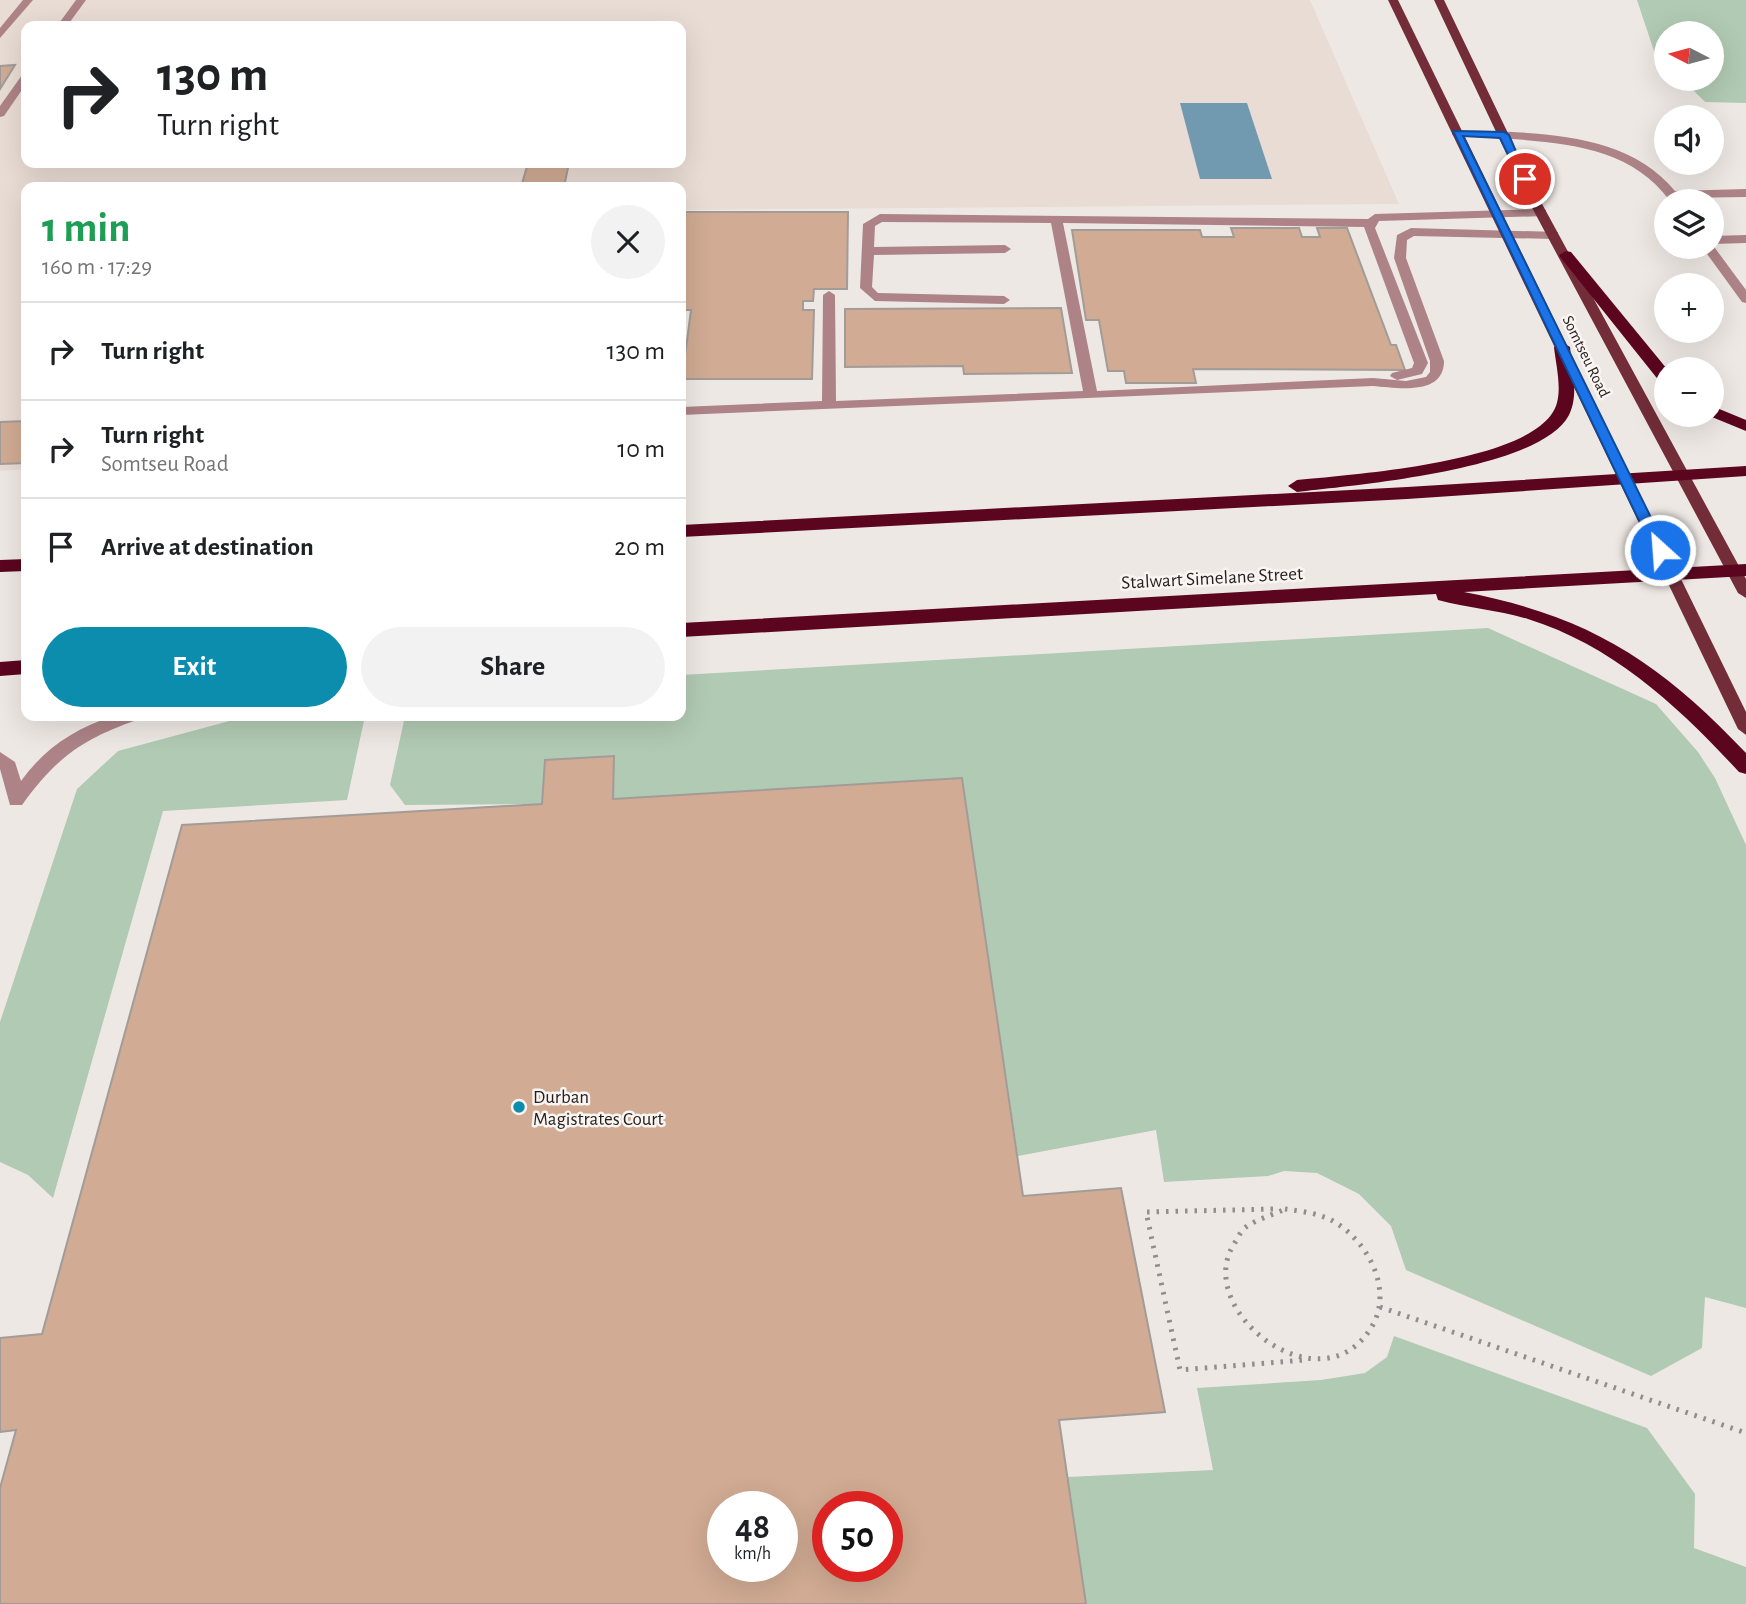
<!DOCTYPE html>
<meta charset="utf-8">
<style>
:root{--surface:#fff;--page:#f2f2f2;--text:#202124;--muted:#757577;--line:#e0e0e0;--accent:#0d8dad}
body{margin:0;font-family:"Alegreya Sans",sans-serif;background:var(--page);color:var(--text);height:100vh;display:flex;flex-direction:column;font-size:26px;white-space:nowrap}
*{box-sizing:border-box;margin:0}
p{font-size:23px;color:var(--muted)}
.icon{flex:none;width:38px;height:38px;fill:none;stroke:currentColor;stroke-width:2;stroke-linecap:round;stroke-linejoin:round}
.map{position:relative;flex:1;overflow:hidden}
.details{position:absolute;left:21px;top:182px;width:665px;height:539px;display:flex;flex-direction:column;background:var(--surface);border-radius:14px;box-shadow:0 7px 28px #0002}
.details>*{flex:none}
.guide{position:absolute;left:21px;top:21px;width:665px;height:147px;border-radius:14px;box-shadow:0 7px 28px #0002;background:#fff;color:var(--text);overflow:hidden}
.needle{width:46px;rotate:276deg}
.buttons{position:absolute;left:1654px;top:21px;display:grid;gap:14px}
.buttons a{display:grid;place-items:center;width:70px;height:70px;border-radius:50%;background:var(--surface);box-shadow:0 7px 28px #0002;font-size:35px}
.speed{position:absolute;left:707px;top:1491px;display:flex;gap:14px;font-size:35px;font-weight:700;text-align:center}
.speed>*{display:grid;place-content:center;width:91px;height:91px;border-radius:50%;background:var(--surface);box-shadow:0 7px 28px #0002;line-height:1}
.speed small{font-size:18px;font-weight:400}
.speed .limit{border:10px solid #d22;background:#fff;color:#111}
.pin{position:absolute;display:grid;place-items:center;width:60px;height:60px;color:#fff;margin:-30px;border:4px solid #fff;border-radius:50%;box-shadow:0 2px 7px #0007}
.me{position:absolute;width:77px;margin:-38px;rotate:334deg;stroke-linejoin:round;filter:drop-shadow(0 0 5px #0008)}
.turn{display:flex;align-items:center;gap:24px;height:147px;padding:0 21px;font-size:32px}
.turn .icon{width:91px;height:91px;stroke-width:2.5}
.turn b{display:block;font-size:49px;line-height:60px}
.round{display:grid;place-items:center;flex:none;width:74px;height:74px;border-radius:37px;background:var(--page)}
.summary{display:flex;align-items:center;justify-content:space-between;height:119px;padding:0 21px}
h1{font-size:42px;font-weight:700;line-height:52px;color:#1e9e55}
.button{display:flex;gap:14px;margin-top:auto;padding:14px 21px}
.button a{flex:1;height:80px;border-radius:42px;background:var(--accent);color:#fff;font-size:28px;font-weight:700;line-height:80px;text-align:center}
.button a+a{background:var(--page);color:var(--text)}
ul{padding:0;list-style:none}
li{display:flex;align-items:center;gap:21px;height:98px;padding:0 21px;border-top:2px solid var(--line)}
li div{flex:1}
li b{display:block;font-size:26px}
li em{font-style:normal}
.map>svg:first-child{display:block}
.built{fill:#e9dcd4;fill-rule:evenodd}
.green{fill:#b1cab3}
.water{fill:#719ab0}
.building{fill:#d1ab93;stroke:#a29c98;stroke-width:2;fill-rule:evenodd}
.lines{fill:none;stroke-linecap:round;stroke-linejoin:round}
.path{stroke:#918d8a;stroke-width:5;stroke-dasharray:2.5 7;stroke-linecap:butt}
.minor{fill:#ad8387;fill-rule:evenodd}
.major{fill:#722d39;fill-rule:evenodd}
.highway{fill:#5b051f;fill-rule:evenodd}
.route{fill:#1a73e8;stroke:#114b97;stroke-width:2}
.poi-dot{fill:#0d8dad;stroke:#fbf5f1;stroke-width:2.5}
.labels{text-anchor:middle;stroke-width:5;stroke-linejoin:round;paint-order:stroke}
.far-street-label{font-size:16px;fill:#221f1e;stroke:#fbf5f1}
.street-label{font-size:19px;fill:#221f1e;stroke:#fbf5f1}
.poi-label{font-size:19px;fill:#221f1e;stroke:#fbf5f1;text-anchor:start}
</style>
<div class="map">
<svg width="1746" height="1604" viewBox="0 0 1746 1604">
<rect width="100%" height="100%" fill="#eee8e4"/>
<!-- built -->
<path class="built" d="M0,0h1310l89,204 -718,6v-23h-655v282l-26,2zM26,26h655v137h-655z"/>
<!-- green -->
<g class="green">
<path d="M1637,0h109v103l-41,-1 -23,-23h30v-46h-46v30l-12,-12z"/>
<path d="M1488,628l168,76 42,48 17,26 31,67v463l-41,-11 -3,51 -51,28 -245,-106 -15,-44 -32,-32 -42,-21 -33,-2 -16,5 -104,6 -8,-52 -138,26 -56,-378 -349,21 1,-43 -69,4 -3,44 -137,1 -15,-20 15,-69h276v-41z"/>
<path d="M248,716h117l-18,84 -184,11 -110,387 -25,-23 -28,-13v-140l77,-233 41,-38z"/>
<path d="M1394,1336l253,92 48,66 -1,54 52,19v37h-660l-19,-127 146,-7 -16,-82 124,-8 44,-7 22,-16z"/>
</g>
<!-- water -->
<path class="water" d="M1180,103h67l25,76h-72z"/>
<!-- building -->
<g class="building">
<path d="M15,65l-15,24v-23z"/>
<path d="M528,163h41l-5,24h-43z"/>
<path d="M681,212h167l-1,77h-33l-1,12h-10v9h11l-2,69h-130l9,-69h-10z"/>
<path d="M1231,228h68l3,9h18l-3,-9h30l44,117h5l9,25 -212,-1 3,14h-70l-2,-12h-16l-9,-51h-13l-14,-90h128l2,7h32z"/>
<path d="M1061,308l11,65 -108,1 -1,-8 -118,1v-58z"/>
<path d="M26,421v42l-26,1v-42z"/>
<path d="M614,756l-1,43 349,-21 61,418 98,-8 44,224 -106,8 27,184h-1086v-116l16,-58 -16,2v-94l42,-4 140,-509 360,-21 3,-44zM723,1507h59v59h-59zM828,1507h59v59h-59z"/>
</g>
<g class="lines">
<!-- path -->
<g class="path">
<path d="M1273,1209l-127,3 34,158 124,-10"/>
<path d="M1285,1209c15,2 32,4 46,11 36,19 64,70 40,108 -51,82 -179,-18 -137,-84 4,-6 7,-14 12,-17 11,-8 27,-12 39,-18z"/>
<path d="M1380,1307l366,126"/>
</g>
<!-- minor -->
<g class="minor">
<path d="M23,0h10l-33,38v-10z"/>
<path d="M76,0h10l-19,26h-10z"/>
<path d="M26,74v10l-22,32 -4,1v-11l22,-31z"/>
<path d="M1456,130c73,3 169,-1 219,61l71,-2v8l-66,1 2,3h-12c-40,-55 -106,-58 -170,-63 -16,-1 -32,0 -48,-3v-4z"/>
<path d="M1542,209l4,1v6l-167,5 -4,7 53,135 -6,11 -25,6 -7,-4 2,-3 20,-5 2,-5 -50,-136 -301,-4 34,168 276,-13 33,3 20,-4 4,-5v-11l-36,-103 3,-23 14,-7 147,4v6l-4,1 -140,-3 -7,4 -1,18 38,103c0,35 -46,27 -71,25l-692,29v-8l141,-6 1,-106 6,-4 6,4 1,106 247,-10 -32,-168 -169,-1 -7,4 -1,21 131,-2 6,4 -6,4 -131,2 -2,32 6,6 126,3 6,4 -6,4 -129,-3 -15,-13 3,-64 17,-10 488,5 7,-5z"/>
<path d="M1746,235v8l-34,1v-8z"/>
<path d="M1712,244l34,46v13l-4,-1 -40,-55z"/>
<path d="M113,716h26l-2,4c-55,19 -81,38 -115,85h-12l-10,-36v-17l15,10 6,19c24,-33 53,-52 92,-65z"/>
</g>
<!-- major -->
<g class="major">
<path d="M1388,0h10l348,712v23l-8,-6z"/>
<path d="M1434,0h10l97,202 205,377v19l-8,-5 -209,-391z"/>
</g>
<!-- highway -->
<g class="highway">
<path d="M1566,251l5,1 96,117 -1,15 -6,-2 -99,-124 -2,-3z"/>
<path d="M1562,342l8,5c2,22 9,48 -1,68 -29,55 -213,70 -272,77l-9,-6 9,-6c59,-6 218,-17 254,-65 14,-17 5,-48 3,-68z"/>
<path d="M1712,406l34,14v11l-39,-16h5z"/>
<path d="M1746,466v10l-339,23 -726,38v-12l726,-38z"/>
<path d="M26,559v12l-26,1v-12z"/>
<path d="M1746,564v12l-282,16c125,24 195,69 282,161v21l-7,-2c-60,-65 -125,-126 -211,-153 -30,-9 -60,-11 -90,-19l-2,-6 -755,43v-14z"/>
<path d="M26,660v14l-26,2v-14z"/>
</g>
</g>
<!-- route -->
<path class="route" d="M1453,131l51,1 5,3 20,47 -9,-3 -20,-41 -37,-2 204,414 -2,3 -5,1 -7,-4z"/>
<!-- markers -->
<circle class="poi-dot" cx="519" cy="1107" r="7"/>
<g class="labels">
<!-- far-street labels -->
<g class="far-street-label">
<text transform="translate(1587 356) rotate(64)" y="6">Somtseu Road</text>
</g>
<!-- street labels -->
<g class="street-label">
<text transform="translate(1212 577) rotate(-3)" y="7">Stalwart Simelane Street</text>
</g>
<!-- poi labels -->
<g class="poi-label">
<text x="533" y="1103">Durban<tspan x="533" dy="22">Magistrates Court</tspan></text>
</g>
</g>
</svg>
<div class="buttons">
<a><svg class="needle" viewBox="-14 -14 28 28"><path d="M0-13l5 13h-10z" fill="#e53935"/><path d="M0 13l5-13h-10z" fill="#757577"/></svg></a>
<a><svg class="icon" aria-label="sound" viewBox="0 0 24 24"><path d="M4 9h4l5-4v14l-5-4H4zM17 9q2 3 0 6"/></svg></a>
<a><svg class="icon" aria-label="layers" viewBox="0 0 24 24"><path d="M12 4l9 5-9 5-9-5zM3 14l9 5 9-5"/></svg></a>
<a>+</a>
<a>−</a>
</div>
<div class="speed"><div>48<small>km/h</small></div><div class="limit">50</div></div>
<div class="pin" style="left:1525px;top:179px;background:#d93025"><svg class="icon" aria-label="arrive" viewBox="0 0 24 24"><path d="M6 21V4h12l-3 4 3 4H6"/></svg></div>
<svg class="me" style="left:1660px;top:550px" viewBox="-20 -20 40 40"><circle r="17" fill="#1a73e8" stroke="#fff" stroke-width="3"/><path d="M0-11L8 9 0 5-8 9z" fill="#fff"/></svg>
<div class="guide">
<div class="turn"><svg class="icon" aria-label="right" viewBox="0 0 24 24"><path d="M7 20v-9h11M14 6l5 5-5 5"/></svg><div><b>130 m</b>Turn right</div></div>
</div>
<section class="details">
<div class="summary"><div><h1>1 min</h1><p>160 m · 17:29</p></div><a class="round"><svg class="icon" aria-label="close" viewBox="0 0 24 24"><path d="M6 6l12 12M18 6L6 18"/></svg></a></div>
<ul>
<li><svg class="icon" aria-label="right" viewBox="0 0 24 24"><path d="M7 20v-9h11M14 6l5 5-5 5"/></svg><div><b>Turn right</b></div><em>130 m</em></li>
<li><svg class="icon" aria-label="right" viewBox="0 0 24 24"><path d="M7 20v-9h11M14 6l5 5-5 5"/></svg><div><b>Turn right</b><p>Somtseu Road</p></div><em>10 m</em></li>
<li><svg class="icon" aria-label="arrive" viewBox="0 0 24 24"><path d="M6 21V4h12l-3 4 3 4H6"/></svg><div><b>Arrive at destination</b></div><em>20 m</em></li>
</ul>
<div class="button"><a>Exit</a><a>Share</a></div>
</section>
</div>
